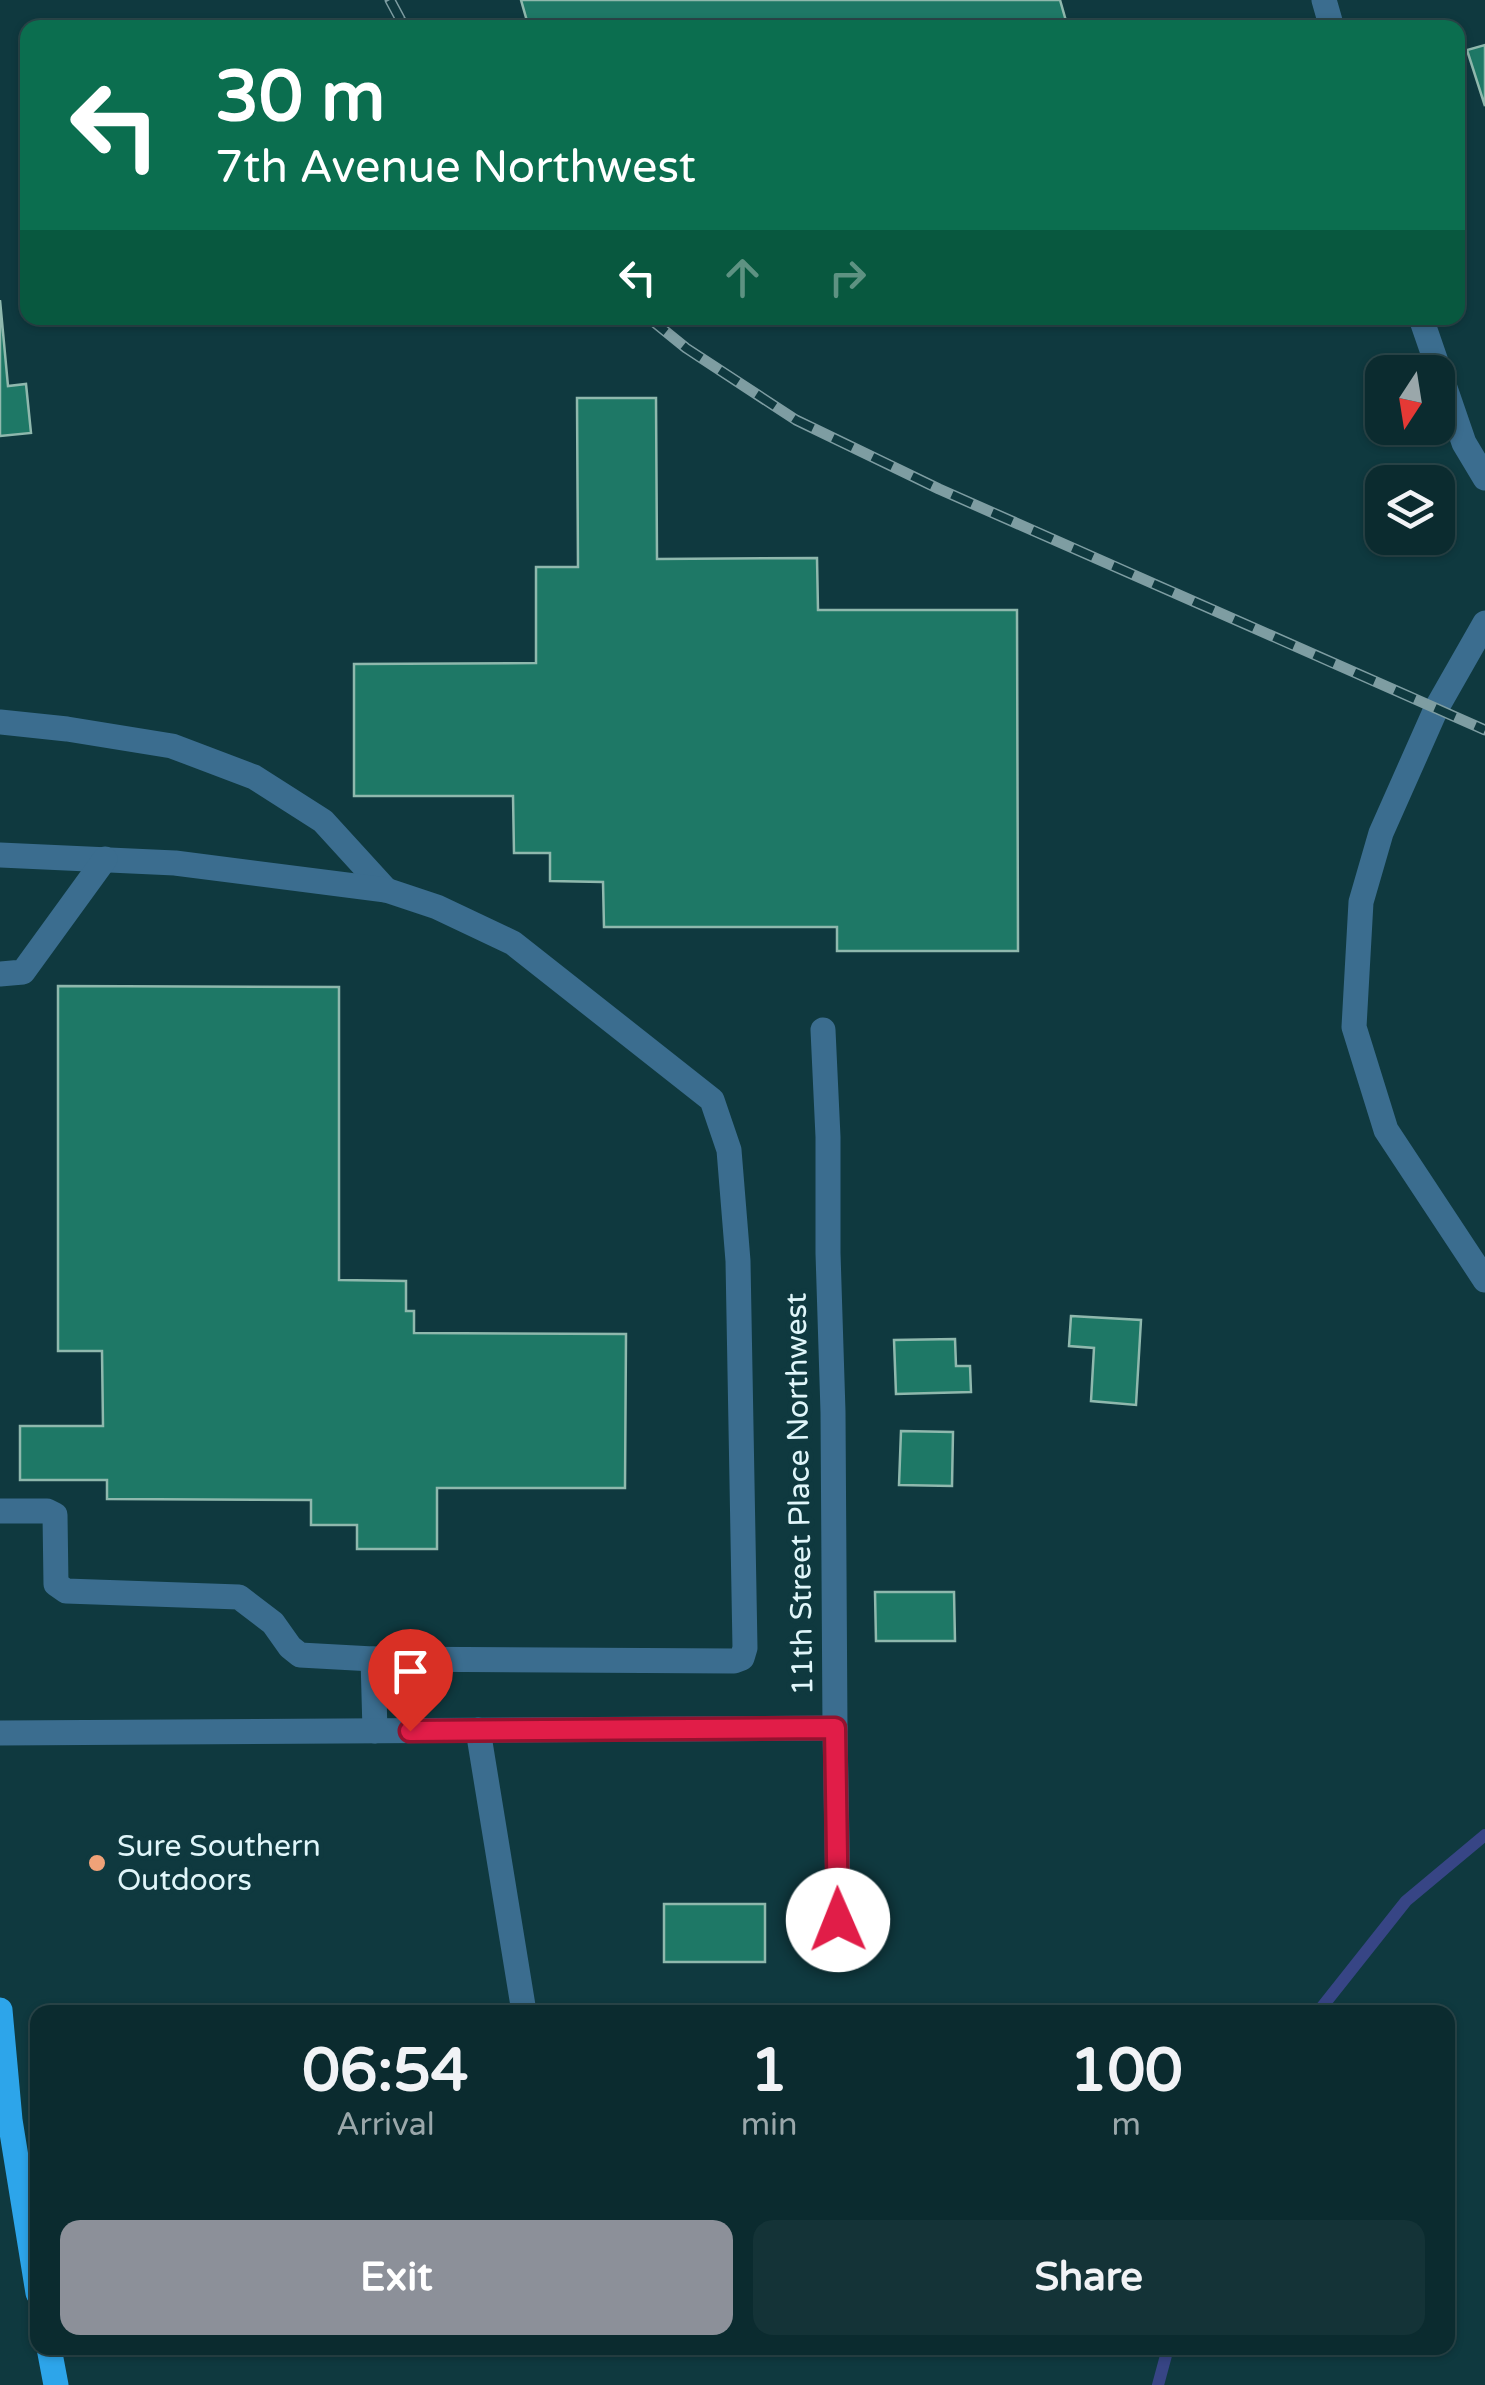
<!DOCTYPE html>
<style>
:root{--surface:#0b2b2f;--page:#143337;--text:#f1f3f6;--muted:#9aa7aa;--line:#2b474b;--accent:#8c9099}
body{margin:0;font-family:"Varela Round",sans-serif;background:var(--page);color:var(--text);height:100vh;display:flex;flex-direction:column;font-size:38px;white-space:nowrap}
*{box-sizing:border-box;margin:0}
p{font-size:32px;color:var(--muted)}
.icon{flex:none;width:55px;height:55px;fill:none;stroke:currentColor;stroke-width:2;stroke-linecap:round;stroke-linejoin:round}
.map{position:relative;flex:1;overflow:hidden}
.sheet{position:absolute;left:30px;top:2005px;width:1425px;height:350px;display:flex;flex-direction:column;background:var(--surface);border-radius:20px;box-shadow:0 2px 8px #0004,0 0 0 2px var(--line)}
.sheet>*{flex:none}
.guide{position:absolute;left:20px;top:20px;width:1445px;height:305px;border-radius:20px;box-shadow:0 2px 8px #0004,0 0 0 2px var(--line);background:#0b6e4f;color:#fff;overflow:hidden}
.needle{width:65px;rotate:192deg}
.controls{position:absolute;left:1365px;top:355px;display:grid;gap:20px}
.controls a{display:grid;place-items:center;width:90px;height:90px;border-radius:20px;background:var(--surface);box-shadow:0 2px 8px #0004,0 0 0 2px var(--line);font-size:50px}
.pin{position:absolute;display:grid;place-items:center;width:85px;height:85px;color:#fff;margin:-102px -42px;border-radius:50% 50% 50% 0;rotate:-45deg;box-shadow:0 0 10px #0007}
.pin .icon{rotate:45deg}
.me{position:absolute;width:110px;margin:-55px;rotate:359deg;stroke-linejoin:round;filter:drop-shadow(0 0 8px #0008)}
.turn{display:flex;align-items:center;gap:35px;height:210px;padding:0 30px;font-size:45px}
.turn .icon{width:130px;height:130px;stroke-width:2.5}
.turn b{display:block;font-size:70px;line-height:85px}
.lanes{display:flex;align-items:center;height:95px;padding:0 30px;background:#0003;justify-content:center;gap:50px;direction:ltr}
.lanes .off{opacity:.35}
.eta{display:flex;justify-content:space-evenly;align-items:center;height:170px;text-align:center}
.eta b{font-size:60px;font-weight:800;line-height:70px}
.cta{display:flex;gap:20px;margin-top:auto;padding:20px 30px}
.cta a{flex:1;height:115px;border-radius:20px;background:var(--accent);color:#fff;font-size:40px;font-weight:800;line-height:115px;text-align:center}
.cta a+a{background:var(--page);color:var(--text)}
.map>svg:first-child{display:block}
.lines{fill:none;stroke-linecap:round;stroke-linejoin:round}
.stream{stroke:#374585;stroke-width:12}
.building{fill:#1e7866;stroke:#8fb8ad;stroke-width:2.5}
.minor{stroke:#3b6d8f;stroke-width:25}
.major{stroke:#2da5ea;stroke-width:25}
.rail-casing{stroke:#7e9da2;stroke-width:11}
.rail{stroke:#0f393f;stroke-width:8;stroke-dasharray:22;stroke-linecap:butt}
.route-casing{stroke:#92132f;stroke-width:25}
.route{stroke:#e11d48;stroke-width:18}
.poi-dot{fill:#f0a278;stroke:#0f393f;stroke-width:4}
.labels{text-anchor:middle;stroke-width:10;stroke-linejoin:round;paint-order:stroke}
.street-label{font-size:30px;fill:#e0f6fa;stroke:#0f393f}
.poi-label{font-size:30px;fill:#e0f6fa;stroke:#0f393f;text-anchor:start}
</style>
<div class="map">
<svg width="1485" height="2385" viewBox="0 0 1485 2385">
<rect width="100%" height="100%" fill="#0f393f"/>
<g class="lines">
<!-- stream -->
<g class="stream">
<path d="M1318,2012l88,-111 79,-66"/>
<path d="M1158,2385l10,-37"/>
</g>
</g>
<!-- building -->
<g class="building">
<path d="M521,0h539l8,28h-539z"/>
<path d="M1485,45v61l-18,-56z"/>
<path d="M0,300l8,86 18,-2 5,49 -31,3z"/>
<path d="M577,398h79l1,161 160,-1 1,52h199l1,341h-181v-24h-233l-1,-45 -53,-1v-28h-36l-1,-57h-159v-132l182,-1v-96h42z"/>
<path d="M58,986l281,1v293l67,1v30h8v22l212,1 -1,154h-188v61h-80v-24h-46v-25l-204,-1v-19h-87v-54h83l-1,-75h-44z"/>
<path d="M1071,1316l70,4 -5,85 -45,-4 3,-53 -25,-2z"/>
<path d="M955,1339l1,27h14l1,26 -75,2 -2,-54z"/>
<path d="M901,1431l52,1 -1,54 -53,-1z"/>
<path d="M875,1592h79l1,49h-79z"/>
<rect x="664" y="1904" width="101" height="58"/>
</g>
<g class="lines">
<!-- minor -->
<g class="minor">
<path d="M1324,0l8,28"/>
<path d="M1421,318l43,125 21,35"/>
<path d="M1485,623l-49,86 -55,124 -20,69 -7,125 32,103 99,150"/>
<path d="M0,722l67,7 105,17 82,31 69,44 63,69"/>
<path d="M0,855l175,8 211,27 51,17 76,36 199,157 17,50 9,111 7,387 -3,10 -8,3 -361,-2 2,72"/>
<path d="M0,974l23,-2 82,-113"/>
<path d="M823,1030l5,107v116l5,159 2,316 4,230"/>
<path d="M0,1511h47l8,4 1,69 10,7 173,6 34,26 17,24 10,8 73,4"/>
<path d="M478,1730l46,282"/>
<path d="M0,1733l835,-5"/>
</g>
<!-- major -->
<g class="major">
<path d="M0,2010l10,110 28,173"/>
<path d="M49,2348l7,37"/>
</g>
<!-- rail casing -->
<g class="rail-casing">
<g id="rail">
<path d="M390,0l15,28"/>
<path d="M649,318l37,30 110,72 143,69 546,241"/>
</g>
</g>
<!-- rail -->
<use href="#rail" class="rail"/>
</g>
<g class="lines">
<!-- route casing -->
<g class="route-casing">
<path id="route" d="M410,1731l425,-3 3,192"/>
</g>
<!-- route -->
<use href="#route" class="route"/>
</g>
<!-- markers -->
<circle class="poi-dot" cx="97" cy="1863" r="10"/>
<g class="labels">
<!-- street labels -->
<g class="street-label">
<text transform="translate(799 1494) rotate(-91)" y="10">11th Street Place Northwest</text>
</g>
<!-- poi labels -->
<g class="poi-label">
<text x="117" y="1856">Sure Southern<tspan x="117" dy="34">Outdoors</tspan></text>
</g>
</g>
</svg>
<div class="controls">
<a><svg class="needle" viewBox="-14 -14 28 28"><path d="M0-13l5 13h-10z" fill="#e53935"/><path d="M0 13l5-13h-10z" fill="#9aa7aa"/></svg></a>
<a><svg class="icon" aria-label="layers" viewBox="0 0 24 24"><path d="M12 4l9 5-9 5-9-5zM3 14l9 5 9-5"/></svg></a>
</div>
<div class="pin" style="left:410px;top:1731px;background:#d93025"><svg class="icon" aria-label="arrive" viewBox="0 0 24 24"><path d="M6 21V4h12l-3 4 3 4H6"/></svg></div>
<svg class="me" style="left:838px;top:1920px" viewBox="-20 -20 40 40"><circle r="19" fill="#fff"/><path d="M0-13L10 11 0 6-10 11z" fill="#e11d48"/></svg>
<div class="guide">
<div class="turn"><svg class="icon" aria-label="left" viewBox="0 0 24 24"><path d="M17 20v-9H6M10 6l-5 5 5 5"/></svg><div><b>30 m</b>7th Avenue Northwest</div></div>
<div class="lanes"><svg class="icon" aria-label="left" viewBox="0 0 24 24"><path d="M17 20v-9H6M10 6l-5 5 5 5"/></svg><svg class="icon off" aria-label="ahead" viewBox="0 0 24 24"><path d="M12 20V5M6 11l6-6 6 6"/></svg><svg class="icon off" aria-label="right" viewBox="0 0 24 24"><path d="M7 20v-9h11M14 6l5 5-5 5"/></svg></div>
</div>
<section class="sheet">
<div class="eta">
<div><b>06:54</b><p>Arrival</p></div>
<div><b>1</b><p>min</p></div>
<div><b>100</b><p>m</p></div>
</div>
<div class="cta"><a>Exit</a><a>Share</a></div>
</section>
</div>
